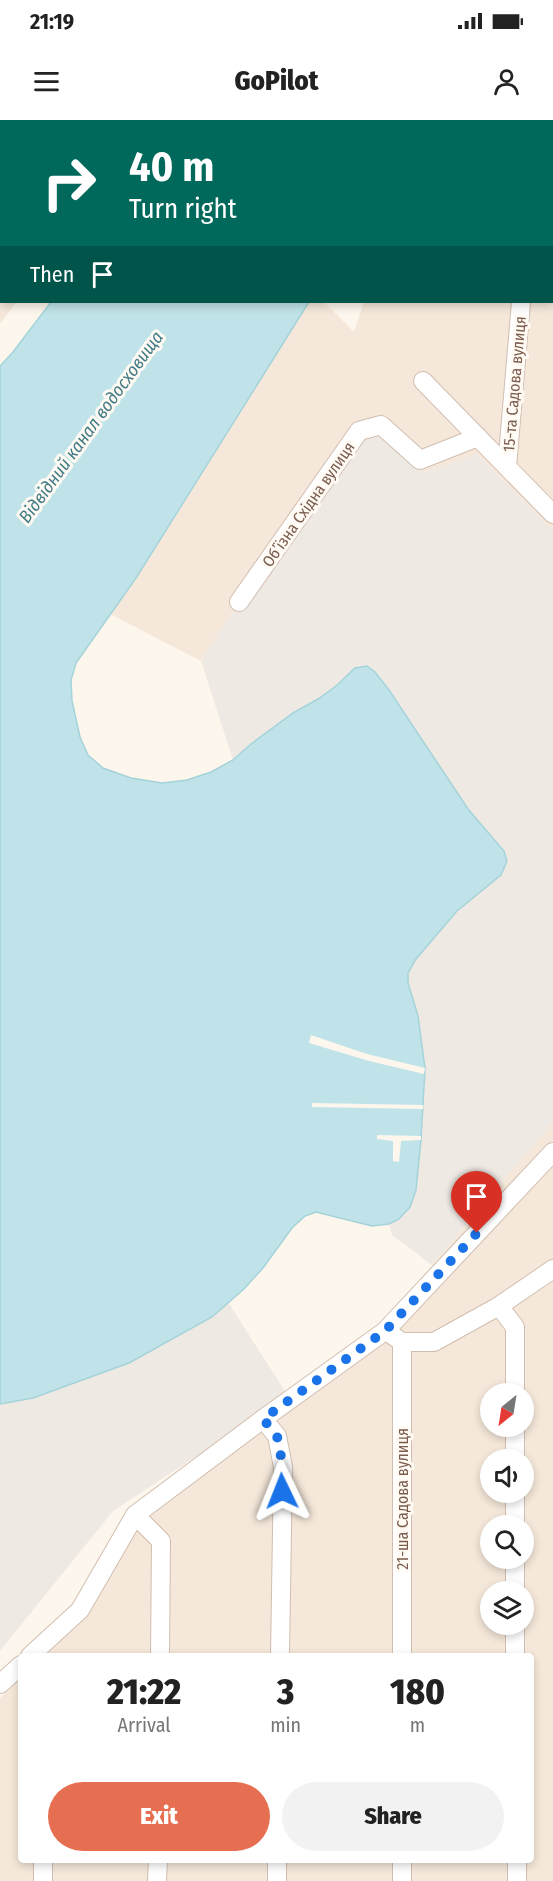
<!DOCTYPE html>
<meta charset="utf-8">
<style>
:root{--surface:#fff;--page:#f2f2f2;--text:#222;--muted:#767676;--accent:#e76f51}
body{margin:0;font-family:"Fira Sans Condensed",sans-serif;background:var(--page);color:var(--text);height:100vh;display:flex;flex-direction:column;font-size:22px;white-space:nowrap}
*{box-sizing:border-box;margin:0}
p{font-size:20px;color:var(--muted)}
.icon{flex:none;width:33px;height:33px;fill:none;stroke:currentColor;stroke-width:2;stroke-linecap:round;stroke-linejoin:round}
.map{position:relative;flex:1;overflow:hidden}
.panel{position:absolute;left:18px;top:1533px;width:516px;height:210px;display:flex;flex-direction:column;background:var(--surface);border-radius:6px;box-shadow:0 3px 9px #0003}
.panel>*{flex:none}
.top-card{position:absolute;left:0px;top:0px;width:554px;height:183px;box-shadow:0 3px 9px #0003;background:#00695c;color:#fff;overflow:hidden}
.needle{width:39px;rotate:210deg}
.buttons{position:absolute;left:480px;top:1263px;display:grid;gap:12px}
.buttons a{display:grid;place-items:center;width:54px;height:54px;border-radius:50%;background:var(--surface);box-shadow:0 3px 9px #0003;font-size:30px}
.pin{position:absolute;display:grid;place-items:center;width:51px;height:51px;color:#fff;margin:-62px -26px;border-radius:50% 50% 50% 0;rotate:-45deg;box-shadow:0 0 6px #0007}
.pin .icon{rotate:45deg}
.me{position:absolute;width:66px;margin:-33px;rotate:358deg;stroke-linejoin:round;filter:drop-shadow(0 0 4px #0008)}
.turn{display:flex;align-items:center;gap:21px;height:126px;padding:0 30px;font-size:27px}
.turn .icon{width:78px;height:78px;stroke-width:2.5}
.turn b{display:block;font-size:42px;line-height:51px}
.then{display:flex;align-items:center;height:57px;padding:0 30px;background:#0003;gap:12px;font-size:22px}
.eta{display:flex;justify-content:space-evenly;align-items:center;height:102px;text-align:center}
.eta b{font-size:36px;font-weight:800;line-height:42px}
.button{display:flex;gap:12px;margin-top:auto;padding:12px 30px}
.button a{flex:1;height:69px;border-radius:36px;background:var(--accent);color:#fff;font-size:24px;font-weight:800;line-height:69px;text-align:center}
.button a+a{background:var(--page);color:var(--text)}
.status{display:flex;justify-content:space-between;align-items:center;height:42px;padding:0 30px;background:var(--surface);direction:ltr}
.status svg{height:16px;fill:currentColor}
header{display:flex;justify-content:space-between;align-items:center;height:78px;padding:0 30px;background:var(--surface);font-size:27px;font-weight:800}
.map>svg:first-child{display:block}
.residential{fill:#f5e8da;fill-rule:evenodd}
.industrial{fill:#efe9e4}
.water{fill:#bfe3e8;stroke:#a5d3da;stroke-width:1.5}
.pier{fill:#fdf6ec}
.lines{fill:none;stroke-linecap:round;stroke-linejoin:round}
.minor-casing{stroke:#d1beb0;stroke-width:20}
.minor{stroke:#fff;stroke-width:18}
.route{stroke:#1a73e8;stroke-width:10;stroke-dasharray:0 18}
.labels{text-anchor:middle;stroke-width:6;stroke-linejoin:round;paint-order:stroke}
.street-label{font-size:16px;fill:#7a5c4d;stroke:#fffaf3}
.water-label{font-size:18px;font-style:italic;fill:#437c86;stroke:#fffaf3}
</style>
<div class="status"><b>21:19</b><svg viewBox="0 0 49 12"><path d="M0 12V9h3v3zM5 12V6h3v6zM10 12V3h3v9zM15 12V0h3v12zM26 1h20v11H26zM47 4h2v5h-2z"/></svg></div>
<header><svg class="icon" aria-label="menu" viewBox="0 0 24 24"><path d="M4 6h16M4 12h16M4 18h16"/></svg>GoPilot<svg class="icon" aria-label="person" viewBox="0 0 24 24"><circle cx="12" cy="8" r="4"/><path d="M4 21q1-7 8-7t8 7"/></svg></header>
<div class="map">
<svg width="553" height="1761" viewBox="0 0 553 1761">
<rect width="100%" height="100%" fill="#fdf6ec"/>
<!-- residential -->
<g class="residential">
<path d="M0,0h118l-1,2h-115v180h14l-16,22z"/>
<path d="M435,0h118v411l-76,-77 -52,18 -69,-52 -155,241 -91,-47 26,-36 173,-276h15l30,30 10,-30h188v-180l-118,-1z"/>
<path d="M553,1002v759h-553v-183l21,-20v182h510v-204h-487l34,-32 69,-109 239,-195zM490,1274h34v32h-34zM490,1340h34v32h-34zM490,1406h34v32h-34zM490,1472h34v32h-34z"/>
</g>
<!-- industrial -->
<g class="industrial">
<path d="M356,300l69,52 52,-18 76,77v591l-121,143 -40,-30 -3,-11 10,-5 17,-29 5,-50 4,-72 -12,-70 -5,-15v-10l8,-14 41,-48 31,-25 -20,-77 -93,-137 -20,-4 -19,18 -18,13 -25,14 -42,31 -18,16 -32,-99z"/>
<path d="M228,1182l58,91 -53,39 -120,79 -113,140v-247l33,-6 96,-35 83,-46z"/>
</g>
<!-- water -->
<g class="water">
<path d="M153,0h248l-1,2 -248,-1z"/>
<path d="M51,182h258l-173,276 -60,85 -5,17 1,21 8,36 8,18 15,13 28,10 31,5 25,-3 24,-8 22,-12 18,-16 42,-31 25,-14 18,-13 19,-18 12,-2 8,6 14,18 79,119 36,42 3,10 -6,14 -44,36 -41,48 -8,14v10l10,33 7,52 -4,72 -5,50 -6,17 -11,12 -10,5 -17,2 -56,-14 -11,4 -13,12 -29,40 -19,21 -32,28 -83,46 -96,35 -33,6v-1038l13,-14z"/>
</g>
<!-- pier -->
<g class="pier">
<path d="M311,915l56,19 58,14 -1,6 -55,-13 -60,-18z"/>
<path d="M312,983l111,2v4l-111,-2z"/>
<path d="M377,1015l44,1v4l-20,1 -2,21 -6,-1v-20l-16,-2z"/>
</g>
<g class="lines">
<!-- minor casing -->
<g class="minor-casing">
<g id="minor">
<path d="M489,2l1,-2"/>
<path d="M552,128h1"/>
<path d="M423,261l130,133"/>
<path d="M507,347l14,-165"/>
<path d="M239,482l120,-171 22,-6 39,35 58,-23"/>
<path d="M499,1186l16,21v67"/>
<path d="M392,1215l10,7h32l65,-36 54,-37"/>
<path d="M263,1299l14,17 6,31 -3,189"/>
<path d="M515,1340v-34"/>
<path d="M135,1395l26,26 -1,115"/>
<path d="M515,1406v-34"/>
<path d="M515,1438v34"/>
<path d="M515,1504v32"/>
<path d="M30,1536l50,-46 55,-95 128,-96 122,-88 168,-179"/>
<path d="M402,1536v-314"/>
<path d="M0,1564l21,-19"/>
<path d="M517,1740v21"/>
<path d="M43,1761v-21"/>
<path d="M157,1761l1,-21"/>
<path d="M277,1761v-21"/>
<path d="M402,1761v-21"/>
</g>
</g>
<!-- minor -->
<use href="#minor" class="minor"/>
</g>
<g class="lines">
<!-- route -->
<path class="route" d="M282,1371l1,-24 -6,-31 -14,-17 122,-88 92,-98"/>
</g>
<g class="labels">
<!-- street labels -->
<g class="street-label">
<text transform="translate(514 264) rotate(-85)" y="6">15-та Садова вулиця</text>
<text transform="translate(308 384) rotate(-55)" y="6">Обʼїзна Східна вулиця</text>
<text transform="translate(402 1379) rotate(-90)" y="6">21-ша Садова вулиця</text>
</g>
<!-- water labels -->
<g class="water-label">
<text transform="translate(91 307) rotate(-54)" y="6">Відвідний канал водосховища</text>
</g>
</g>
</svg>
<div class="buttons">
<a><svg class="needle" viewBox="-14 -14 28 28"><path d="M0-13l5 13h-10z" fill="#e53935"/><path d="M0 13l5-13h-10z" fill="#767676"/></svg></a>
<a><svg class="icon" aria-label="sound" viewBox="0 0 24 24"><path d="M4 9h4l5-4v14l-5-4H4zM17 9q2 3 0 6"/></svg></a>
<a><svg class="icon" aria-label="search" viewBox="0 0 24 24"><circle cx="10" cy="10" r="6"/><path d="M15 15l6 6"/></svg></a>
<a><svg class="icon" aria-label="layers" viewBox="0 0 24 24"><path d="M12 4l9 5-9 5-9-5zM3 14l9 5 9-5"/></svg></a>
</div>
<div class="pin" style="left:477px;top:1113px;background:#d93025"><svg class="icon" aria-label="arrive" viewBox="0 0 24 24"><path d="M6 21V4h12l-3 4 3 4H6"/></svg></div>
<svg class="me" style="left:282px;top:1371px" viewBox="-20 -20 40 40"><path d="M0-17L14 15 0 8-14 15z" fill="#1a73e8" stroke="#fff" stroke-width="4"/></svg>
<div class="top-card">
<div class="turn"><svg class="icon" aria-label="right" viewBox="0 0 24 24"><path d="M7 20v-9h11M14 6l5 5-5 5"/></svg><div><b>40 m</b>Turn right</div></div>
<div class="then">Then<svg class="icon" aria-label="arrive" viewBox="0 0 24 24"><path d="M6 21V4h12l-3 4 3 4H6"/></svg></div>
</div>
<section class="panel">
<div class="eta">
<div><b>21:22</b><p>Arrival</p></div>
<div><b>3</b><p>min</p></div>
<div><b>180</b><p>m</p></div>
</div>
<div class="button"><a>Exit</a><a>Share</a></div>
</section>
</div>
